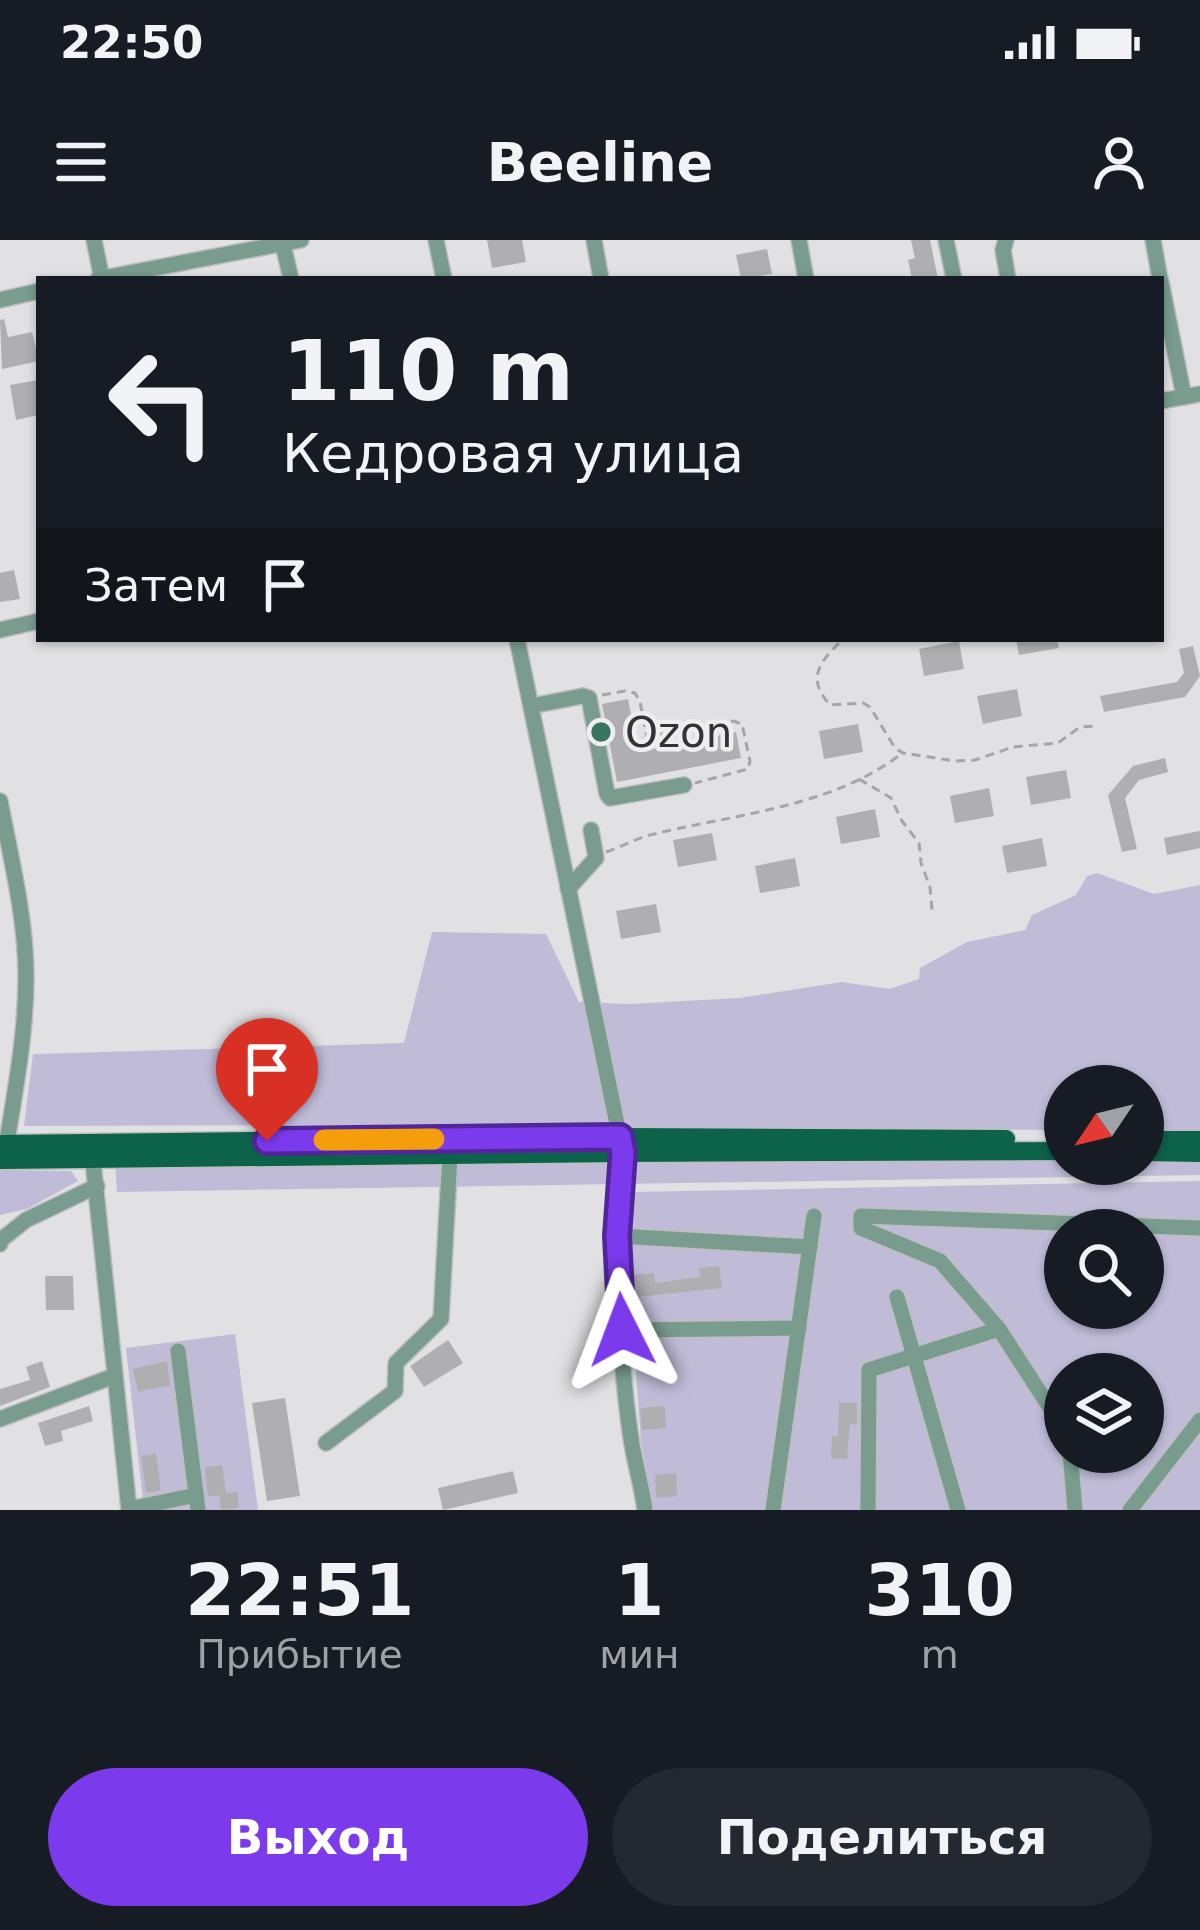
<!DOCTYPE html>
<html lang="ru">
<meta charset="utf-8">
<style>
:root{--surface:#171b24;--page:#242831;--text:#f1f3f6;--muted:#9ea1a6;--accent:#7c3aed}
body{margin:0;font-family:"DejaVu Sans",sans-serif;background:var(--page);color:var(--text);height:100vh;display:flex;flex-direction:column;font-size:45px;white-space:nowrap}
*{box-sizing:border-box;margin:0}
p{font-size:39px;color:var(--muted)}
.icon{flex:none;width:66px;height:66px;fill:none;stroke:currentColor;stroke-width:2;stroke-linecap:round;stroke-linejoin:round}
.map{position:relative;height:1270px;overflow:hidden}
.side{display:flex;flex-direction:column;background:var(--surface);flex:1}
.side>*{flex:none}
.hud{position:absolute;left:36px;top:36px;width:1128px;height:366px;border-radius:0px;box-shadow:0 3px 9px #0004;background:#171b24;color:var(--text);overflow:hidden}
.needle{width:78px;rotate:235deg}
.buttons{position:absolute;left:1044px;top:825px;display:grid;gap:24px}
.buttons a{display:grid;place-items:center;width:120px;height:120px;border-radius:50%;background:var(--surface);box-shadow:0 3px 9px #0004;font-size:60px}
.pin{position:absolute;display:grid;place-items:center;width:102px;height:102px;color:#fff;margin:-123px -51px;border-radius:50% 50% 50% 0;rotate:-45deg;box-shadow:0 0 12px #0007}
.pin .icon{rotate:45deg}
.me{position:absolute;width:132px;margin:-66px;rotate:357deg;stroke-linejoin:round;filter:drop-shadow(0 0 9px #0008)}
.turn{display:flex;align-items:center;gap:42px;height:252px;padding:0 48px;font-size:54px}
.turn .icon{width:156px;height:156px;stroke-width:2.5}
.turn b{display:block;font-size:84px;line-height:102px}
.then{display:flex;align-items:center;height:114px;padding:0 48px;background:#0003;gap:24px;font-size:45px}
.eta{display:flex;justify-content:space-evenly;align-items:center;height:204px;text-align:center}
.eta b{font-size:72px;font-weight:800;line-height:84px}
.button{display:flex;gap:24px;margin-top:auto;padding:24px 48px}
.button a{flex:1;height:138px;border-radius:72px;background:var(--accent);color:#fff;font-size:48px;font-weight:800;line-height:138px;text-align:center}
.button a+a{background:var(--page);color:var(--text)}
.status{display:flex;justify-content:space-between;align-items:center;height:84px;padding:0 60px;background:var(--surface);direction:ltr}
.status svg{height:33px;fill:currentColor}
header{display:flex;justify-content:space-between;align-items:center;height:156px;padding:0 48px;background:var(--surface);font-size:54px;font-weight:800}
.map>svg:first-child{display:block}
.green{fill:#c0bcd8;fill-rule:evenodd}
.building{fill:#afafb2}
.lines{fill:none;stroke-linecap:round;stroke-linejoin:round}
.minor-casing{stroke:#bebec1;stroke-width:18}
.major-casing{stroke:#bebec1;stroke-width:21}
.path{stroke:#a6a6a9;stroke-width:3;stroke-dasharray:9 6;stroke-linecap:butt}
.minor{stroke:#799c8e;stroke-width:15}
.major{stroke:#0d624a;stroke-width:18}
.route-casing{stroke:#51269a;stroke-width:30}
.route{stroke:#7c3aed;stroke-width:21}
.slow{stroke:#f59e0b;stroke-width:21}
.poi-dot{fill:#3a7560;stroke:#eeeef1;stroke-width:4.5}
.labels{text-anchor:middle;stroke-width:9;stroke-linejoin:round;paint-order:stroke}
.poi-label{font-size:42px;fill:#333334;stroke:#eeeef1;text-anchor:start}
</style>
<div class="status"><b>22:50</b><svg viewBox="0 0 49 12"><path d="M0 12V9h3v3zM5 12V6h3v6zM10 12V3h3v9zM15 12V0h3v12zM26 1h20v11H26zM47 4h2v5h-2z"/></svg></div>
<header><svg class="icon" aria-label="menu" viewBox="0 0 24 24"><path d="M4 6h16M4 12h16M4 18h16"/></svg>Beeline<svg class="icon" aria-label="person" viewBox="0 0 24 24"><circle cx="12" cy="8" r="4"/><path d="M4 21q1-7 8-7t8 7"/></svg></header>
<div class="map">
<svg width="1200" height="1270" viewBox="0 0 1200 1270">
<rect width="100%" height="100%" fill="#e1e1e4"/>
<!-- green -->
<g class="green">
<path d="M1097,633l57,21 46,-9v246l-57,-1v-44h-78v44l-671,-5 -370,1 9,-72 371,-11 28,-111 114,2 33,68 51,2 109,-6 103,-16 48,7 29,-10 1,-11 47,-26 58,-12 7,-15 44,-20 11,-19z"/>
<path d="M1065,916v8h78v-7h57v18l-1083,17 -2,-31z"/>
<path d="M0,930l71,1 7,10 -51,28 -27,6z"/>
<path d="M1200,941v329h-546l-13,-68 -14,-194 3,-56zM1065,990h78v78h-78zM1065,1134h78v78h-78z"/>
<path d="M235,1094l23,176h-114l-18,-162z"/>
</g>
<!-- building -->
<g class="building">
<path d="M487,0h35l4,22 -34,6z"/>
<path d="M911,0h19l8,39h-26l-4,-19 7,-2z"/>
<path d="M767,9l5,25 -31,5 -5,-24z"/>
<path d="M4,79l4,18 24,-5 7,29 -37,8 -2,-49z"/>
<path d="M38,140l1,35 -23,5 -6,-35z"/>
<path d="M14,330l6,29 -20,3v-29z"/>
<path d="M1016,399h41l2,9 -40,7z"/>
<path d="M959,401l5,28 -40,7 -5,-27z"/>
<path d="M1193,406l7,30 -15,21 -81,15 -4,-16 77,-14 7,-9 -5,-24z"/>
<path d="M1017,449l5,27 -39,8 -6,-28z"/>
<path d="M628,459l10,53 98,-20 5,26 -124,24 -15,-78z"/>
<path d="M858,484l5,28 -39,7 -5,-28z"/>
<path d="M1165,518l3,14 -29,8 -14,18 12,51 -15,3 -14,-57 25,-29z"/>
<path d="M1066,530l5,28 -40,7 -5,-28z"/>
<path d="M989,548l5,28 -39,7 -5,-27z"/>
<path d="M875,569l5,28 -39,7 -5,-27z"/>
<path d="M1200,591v17l-33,7 -3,-17z"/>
<path d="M712,593l5,27 -39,7 -5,-27z"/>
<path d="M1042,598l5,28 -40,7 -5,-27z"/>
<path d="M795,618l5,28 -40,7 -5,-27z"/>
<path d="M656,664l5,28 -40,7 -5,-28z"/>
<path d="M719,1026l3,22 -85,9 -3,-22 20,-2 1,10 45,-6 -1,-9z"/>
<path d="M45,1036h28l1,34h-28z"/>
<path d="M448,1100l15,23 -39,24 -14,-21z"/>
<path d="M42,1121l8,26 -50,19v-17l30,-9 -4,-13z"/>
<path d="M167,1121l3,24 -32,7 -5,-23z"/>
<path d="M285,1158l15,98 -33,5 -15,-98z"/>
<path d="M839,1162l18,1v22l-7,-1 -3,35 -16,-1 1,-22h6z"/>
<path d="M89,1166l4,15 -32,10 2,10 -18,5 -7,-23z"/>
<path d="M665,1166l1,22 -24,2 -2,-22z"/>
<path d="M156,1214l5,36 -15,3 -5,-37z"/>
<path d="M222,1225l4,28 11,-1 2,16 -18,2 -2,-15 -11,2 -3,-30z"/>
<path d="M513,1231l5,22 -75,17 -5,-22z"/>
<path d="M676,1233l1,23 -21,2 -1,-23z"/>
</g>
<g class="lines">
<!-- minor casing -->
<g class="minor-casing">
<g id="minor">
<path d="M94,0l8,39"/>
<path d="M282,0l9,39"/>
<path d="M436,0l8,39"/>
<path d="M594,0l7,39"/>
<path d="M799,0l7,39"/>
<path d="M946,0l8,39"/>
<path d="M1006,0l-3,10 5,29"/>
<path d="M1153,0l7,39"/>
<path d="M98,39l203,-39"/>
<path d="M1161,42l23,115"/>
<path d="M0,60l39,-9"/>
<path d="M1161,161l39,-7"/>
<path d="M0,390l39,-9"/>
<path d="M517,399l106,514c-7,97 -6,196 9,292 4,22 10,43 13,65"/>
<path d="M531,466l52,-10 6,2 18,96 3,4 74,-13"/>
<path d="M0,561c11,58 26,117 26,176 0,60 -12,119 -21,177"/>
<path d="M568,649l28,-31 -5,-28"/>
<path d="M92,912l37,358"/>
<path d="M617,996l193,11"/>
<path d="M0,1004l1,-4 25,-20 71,-34"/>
<path d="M897,1057l61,213"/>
<path d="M622,1090l177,-2"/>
<path d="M178,1111l20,159"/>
<path d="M0,1179l114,-43"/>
<path d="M1065,1191l-66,-102 -59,-68 -79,-33v-12l339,12"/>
<path d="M326,1203l69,-52 1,-28 45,-44 9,-164"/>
<path d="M1070,1212l5,58"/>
<path d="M129,1269l67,-14"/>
<path d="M773,1270l41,-294"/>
<path d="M868,1270l1,-140 130,-41"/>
<path d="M1130,1270l70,-90"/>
</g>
</g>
<!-- major casing -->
<g class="major-casing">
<g id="major">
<path d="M1163,900h37"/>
<path d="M0,904l620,-7 386,2"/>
<path d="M1143,912l57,1"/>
<path d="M0,920l623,-7 442,-2"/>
</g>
</g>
<!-- path -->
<g class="path">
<path d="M839,403c-21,21 -32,36 -9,62l33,-2 7,4 25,41 8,5 52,8 20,-1 38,-13 45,-4 22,-16 18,-1"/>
<path d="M602,455l23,-4 10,2 5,9 7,35 86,-16 9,3 8,37 -2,8 -53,14"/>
<path d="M859,539l32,19 11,23 17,22 2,20 9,24 2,23"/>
<path d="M606,612c15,-5 29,-13 44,-17 81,-20 183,-28 251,-81"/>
</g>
<!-- minor -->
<use href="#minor" class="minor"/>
<!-- major -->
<use href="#major" class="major"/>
</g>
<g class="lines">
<!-- route casing -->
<g class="route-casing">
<path id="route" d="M267,901l353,-4 3,16 -6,83 5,94"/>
</g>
<!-- route -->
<use href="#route" class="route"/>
<!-- slow -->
<path class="slow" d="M324,900l110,-1"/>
</g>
<!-- markers -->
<circle class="poi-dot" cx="601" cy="492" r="12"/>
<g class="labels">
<!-- poi labels -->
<g class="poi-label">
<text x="625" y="507">Ozon</text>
</g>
</g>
</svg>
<div class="buttons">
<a><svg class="needle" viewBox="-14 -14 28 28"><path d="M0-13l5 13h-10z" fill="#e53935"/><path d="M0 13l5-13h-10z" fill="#9ea1a6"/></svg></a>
<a><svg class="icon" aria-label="search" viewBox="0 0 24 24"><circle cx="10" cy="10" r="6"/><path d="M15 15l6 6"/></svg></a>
<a><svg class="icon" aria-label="layers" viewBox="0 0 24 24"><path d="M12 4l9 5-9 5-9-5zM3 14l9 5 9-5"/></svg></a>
</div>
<div class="pin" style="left:267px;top:901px;background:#d93025"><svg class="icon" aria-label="arrive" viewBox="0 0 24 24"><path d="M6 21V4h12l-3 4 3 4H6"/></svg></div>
<svg class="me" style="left:622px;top:1090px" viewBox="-20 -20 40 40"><path d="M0-17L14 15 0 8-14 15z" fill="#7c3aed" stroke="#fff" stroke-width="4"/></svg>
<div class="hud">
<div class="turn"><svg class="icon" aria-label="left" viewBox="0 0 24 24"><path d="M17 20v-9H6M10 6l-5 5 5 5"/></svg><div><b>110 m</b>Кедровая улица</div></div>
<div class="then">Затем<svg class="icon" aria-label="arrive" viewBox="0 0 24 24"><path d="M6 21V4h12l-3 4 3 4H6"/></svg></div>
</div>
</div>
<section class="side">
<div class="eta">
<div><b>22:51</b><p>Прибытие</p></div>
<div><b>1</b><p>мин</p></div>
<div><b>310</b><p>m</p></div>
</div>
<div class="button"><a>Выход</a><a>Поделиться</a></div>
</section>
